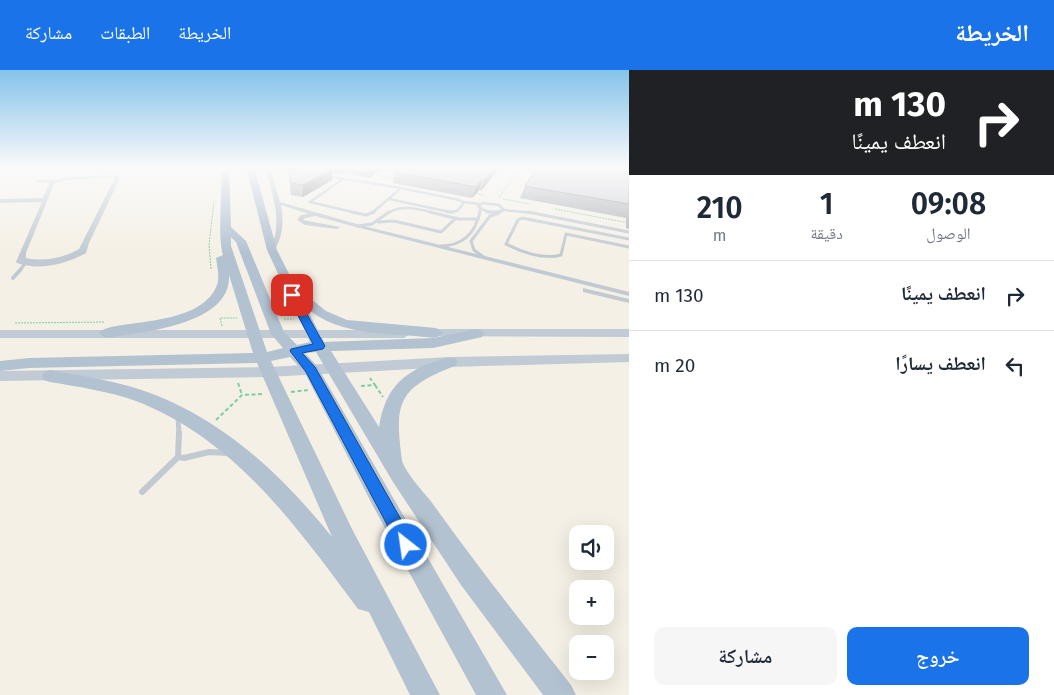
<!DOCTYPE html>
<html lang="ar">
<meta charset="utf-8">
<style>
:root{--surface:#fff;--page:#f6f6f7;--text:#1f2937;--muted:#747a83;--line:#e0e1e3;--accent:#1a73e8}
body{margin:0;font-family:"Fira Sans","Noto Naskh Arabic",sans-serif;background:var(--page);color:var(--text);direction:rtl;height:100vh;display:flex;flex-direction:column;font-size:19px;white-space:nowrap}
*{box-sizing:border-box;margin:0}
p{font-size:16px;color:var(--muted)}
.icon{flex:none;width:28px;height:28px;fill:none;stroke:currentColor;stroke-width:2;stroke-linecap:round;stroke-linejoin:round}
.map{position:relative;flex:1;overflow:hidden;direction:ltr}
.sheet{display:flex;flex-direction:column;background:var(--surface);width:425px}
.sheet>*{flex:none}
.guide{background:#202124;color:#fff;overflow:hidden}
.fabs{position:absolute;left:569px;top:455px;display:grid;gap:10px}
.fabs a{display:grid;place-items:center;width:45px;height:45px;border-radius:10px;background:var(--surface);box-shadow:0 5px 20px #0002;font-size:25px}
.pin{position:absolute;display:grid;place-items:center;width:42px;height:42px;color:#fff;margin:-21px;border-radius:10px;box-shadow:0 2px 8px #0006}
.me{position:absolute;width:55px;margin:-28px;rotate:330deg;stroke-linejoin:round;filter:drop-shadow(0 0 4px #0008)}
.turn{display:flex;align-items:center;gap:18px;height:105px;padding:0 25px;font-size:22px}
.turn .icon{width:65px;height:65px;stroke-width:2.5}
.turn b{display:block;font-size:35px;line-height:42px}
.eta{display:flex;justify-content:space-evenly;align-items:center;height:85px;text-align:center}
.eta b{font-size:30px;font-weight:600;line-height:35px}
.cta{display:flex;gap:10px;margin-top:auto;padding:10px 25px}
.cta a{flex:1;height:58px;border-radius:10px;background:var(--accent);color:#fff;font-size:20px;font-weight:600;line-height:58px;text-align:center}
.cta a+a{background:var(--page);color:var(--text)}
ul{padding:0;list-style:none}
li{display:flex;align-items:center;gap:15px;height:70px;padding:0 25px;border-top:1px solid var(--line)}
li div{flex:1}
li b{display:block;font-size:19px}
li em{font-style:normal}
header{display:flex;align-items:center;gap:30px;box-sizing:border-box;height:70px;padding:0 25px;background:var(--accent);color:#fff}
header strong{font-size:24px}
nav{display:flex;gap:28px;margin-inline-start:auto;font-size:18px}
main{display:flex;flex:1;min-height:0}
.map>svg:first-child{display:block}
.sand{fill:#f5f0e5;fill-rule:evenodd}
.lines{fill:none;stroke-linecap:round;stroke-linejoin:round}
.path-far1{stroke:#7ad0a6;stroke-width:1;stroke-dasharray:2 1;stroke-linecap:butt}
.path{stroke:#7ad0a6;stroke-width:2;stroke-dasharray:4 2.5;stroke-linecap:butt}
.service-far4{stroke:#c1cad2;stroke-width:2.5}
.service-far3{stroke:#c1cad2;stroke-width:3}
.service-far2{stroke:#c1cad2;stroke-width:4}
.service-far1{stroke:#c1cad2;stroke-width:5}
.service{stroke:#c1cad2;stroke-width:6}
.minor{fill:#c1cad2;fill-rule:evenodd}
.secondary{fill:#c1cbd6;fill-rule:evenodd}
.primary{fill:#b3c2d1;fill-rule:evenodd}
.wall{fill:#b0b2b7}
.shaded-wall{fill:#909195}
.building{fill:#cdcfd5;stroke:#909195}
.route{fill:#1a73e8;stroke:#114b97}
</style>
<header>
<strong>الخريطة</strong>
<nav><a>الخريطة</a><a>الطبقات</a><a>مشاركة</a></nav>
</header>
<main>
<section class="sheet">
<div class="guide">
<div class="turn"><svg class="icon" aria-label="right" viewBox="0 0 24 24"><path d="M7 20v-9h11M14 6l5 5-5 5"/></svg><div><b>130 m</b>انعطف يمينًا</div></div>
</div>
<div class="eta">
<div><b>09:08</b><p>الوصول</p></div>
<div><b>1</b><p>دقيقة</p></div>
<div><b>210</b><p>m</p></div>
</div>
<ul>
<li><svg class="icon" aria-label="right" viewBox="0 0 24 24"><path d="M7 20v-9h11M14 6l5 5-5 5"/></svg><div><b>انعطف يمينًا</b></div><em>130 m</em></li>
<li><svg class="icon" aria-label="left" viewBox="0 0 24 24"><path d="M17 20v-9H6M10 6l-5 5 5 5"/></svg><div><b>انعطف يسارًا</b></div><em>20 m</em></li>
</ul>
<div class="cta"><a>خروج</a><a>مشاركة</a></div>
</section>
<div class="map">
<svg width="629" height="625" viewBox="0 0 629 625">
<rect width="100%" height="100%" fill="#f5f3f3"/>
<!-- sand -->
<path class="sand" d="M0,97h629v528h-629zM578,464h27v27h-27zM578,519h27v27h-27zM578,574h27v27h-27z"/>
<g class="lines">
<!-- path-far1 -->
<g class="path-far1">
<path d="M373,104l22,5"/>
<path d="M473,123l11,2"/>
<path d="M499,128l21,-31"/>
<path d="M503,129l27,5"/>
<path d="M555,139l74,14"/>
<path d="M211,199l-2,-24 5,-44"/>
<path d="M284,249h10"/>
<path d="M15,253l90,-1"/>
<path d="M222,256l-2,-8h17"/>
</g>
<!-- path -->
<g class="path">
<path d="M238,313l4,12"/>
<path d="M375,315l8,12"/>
<path d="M361,316l14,-1 -5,-7"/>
<path d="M291,322l18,-2"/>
<path d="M216,350l26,-25 22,-1"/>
</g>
<!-- service-far4 -->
<g class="service-far4">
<path d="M332,104l1,3 68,11 -29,25"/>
<path d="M343,109l-33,23 47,11"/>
<path d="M37,111h19"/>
<path d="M389,129l61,13 7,-1 7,-8 -5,-3 -58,-12"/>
<path d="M463,132l17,2"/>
<path d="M483,133l16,2 5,5c-9,4 -18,3 -26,-4z"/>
<path d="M504,140l30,3"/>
<path d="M388,143c14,-9 31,-4 46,0"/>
<path d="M480,143v-4"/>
</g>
<!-- service-far3 -->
<g class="service-far3">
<path d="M352,142l14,3 8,-3"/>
<path d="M430,142l28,7h20"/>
<path d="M448,142h5"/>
<path d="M487,142h13"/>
<path d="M528,142l101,20"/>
<path d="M378,152l16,-1 47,11 15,-14"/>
<path d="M358,156l14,-2 17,-12"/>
<path d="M629,169l-107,-21 -4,2 -12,24c15,8 38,16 55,11l5,-21 63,13"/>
<path d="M440,176c22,0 35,-12 40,-34"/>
<path d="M485,188l-11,-8 -3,-9 19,-25 9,-3"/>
<path d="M20,200l4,-5"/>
</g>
<!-- service-far2 -->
<path class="service-far2" d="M13,208l8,-9"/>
<!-- service-far1 -->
<path class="service-far1" d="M178,348l1,16"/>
<!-- service -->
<g class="service">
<path d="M179,363l-1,24 6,1 25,-6 19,1"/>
<path d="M142,422l36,-35"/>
</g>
<!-- minor -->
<g class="minor">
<path d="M266,97h4l10,35 80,23 269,67v4l-273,-69 -41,-11 -10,2 -2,2 37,7 -3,2 -32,-4 -8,-5 4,-5 8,-1 -28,-9c3,17 2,31 -7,46h-4l-1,-1c16,-27 2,-55 -3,-83z"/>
<path d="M115,105l5,3 -31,65 -3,10c-19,11 -48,18 -69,10l-1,-1 26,-60 -42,1v-4l43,-1 7,-16 14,-4zM114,107l1,1 -36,71c-15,9 -35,13 -53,9v-5l28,-69 11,-4z"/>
<path d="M583,218l46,11v4l-46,-11z"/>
</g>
<!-- secondary -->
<g class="secondary">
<path d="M426,259h203v8l-207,-1 -2,-3z"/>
<path d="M0,260h404l6,4 -6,4h-404z"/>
<path d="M629,284v8l-179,5 -182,10 -268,4v-10l268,-4 182,-10z"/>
</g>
<!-- primary -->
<path class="primary" d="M221,97h8l2,60 15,14 38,91 13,13 13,-3 -43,-92 -21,-83h8l23,83 18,36 31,25 21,9 89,8 7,5 -7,5c-41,-5 -99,-1 -130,-31l18,35 109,-4 44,-9 5,2 2,3 -2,3 -49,11 -102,3 48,76c6,-36 21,-53 54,-65 8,-2 14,-6 22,-4l3,4 -3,4c-57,22 -61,36 -53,94 1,9 21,32 28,40 45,63 93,124 141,185l5,10h-33l-82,-110 -68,-103 -77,-130 -11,1 12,13 190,329h-31l-103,-189 -68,-133 -15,-16 -19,4 81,168 88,166h-30l-41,-83 -11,-3c-62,-83 -122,-169 -222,-208 -28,-10 -57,-14 -86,-19l-6,-2 -2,-4 2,-4 6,-2c27,5 55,9 82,17 83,25 146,83 200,150l-75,-174 -228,5 -29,3v-10l29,-3 224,-5 -24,-78c3,50 -88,57 -123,63l-7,-5c10,-15 101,-3 118,-48 3,-8 0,-19 -1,-27l7,-3c-6,-21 0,-63 -2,-88zM231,167l5,5 35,92 12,14 -16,4 -36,-106z"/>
</g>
<!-- wall -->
<g class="wall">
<path d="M283,97h217l-19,24 -2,-1 -7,8 -79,-15 1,-10 -14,-3 -11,8 -26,-5 -8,1 -3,-2v8l-29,17 -12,-2 -1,-9 -1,-12h2z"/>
<path d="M629,97v62l-3,-1v-10l-106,-20 5,-12z"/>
</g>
<!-- shaded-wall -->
<g class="shaded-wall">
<path d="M329,97h3v13l-29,17v-12z"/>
<path d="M336,97h8l-1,6 -8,1z"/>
<path d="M370,97h10v3l-11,8z"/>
<path d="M495,97h5l-19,24 4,-11z"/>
<path d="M482,109l-3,11 -7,8 4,-11z"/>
</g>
<!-- building -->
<g class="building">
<path d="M295,97h36l1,2 -29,16 -12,-2 -2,-9 9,-4z"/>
<path d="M401,97h94l-10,13 -3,-1 -6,8 -82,-15z"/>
<path d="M537,97h92v37l-104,-18z"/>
</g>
<!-- sky -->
<linearGradient id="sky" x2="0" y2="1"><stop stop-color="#85c3ea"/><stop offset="0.53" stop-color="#fafafa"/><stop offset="1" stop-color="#fafafa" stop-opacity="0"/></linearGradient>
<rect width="629" height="184" fill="url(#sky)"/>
<!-- route -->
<path class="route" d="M289,223l7,2 29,51 -2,3 -21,4 13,14 97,172 2,6 -2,6 -6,2 -5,-2 -95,-179 -16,-21 1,-2 22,-5 -26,-49z"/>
</svg>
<div class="fabs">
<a><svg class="icon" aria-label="sound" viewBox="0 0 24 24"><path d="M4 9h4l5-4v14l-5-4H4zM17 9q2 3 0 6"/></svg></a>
<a>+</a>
<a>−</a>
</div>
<div class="pin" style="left:292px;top:225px;background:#d93025"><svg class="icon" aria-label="arrive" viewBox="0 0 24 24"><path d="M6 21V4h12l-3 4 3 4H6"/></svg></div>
<svg class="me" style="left:406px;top:475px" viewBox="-20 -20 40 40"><circle r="17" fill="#1a73e8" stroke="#fff" stroke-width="3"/><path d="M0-11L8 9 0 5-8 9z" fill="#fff"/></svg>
</div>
</main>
